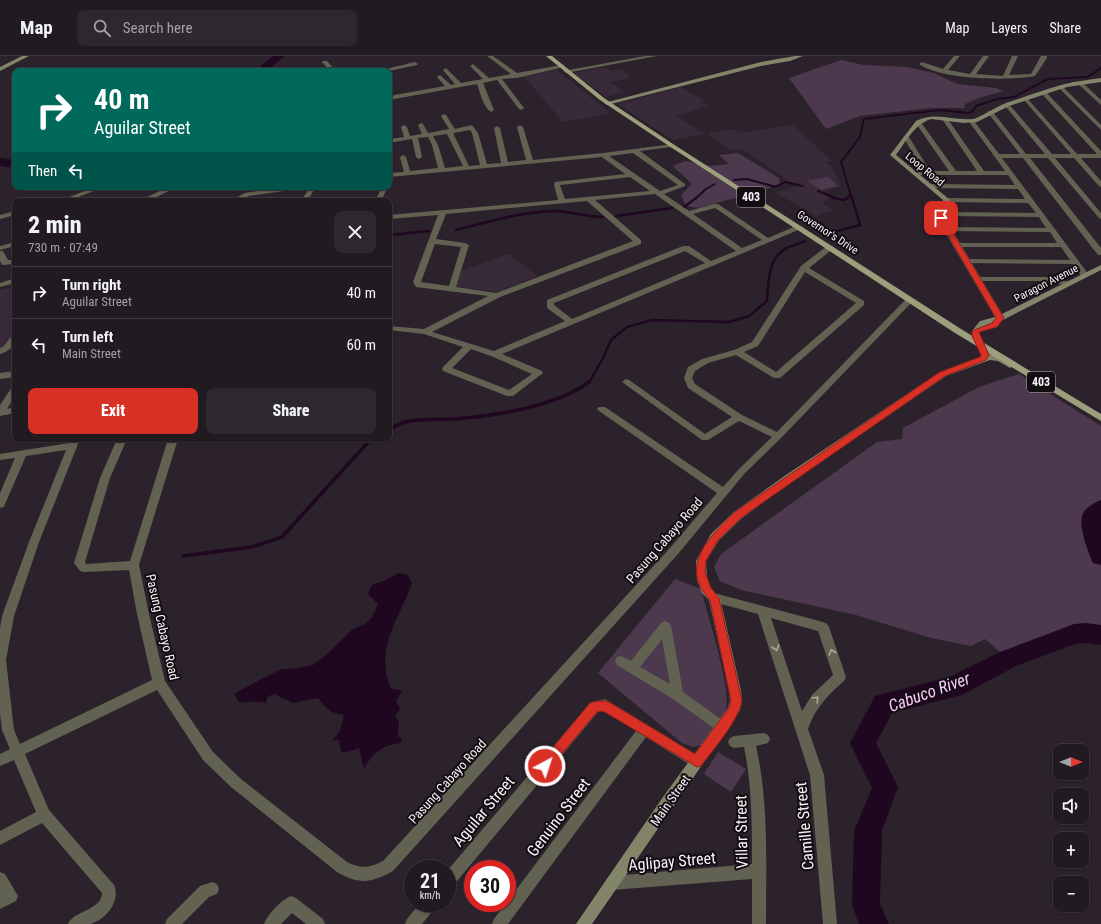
<!DOCTYPE html>
<meta charset="utf-8">
<style>
:root{--surface:#211a21;--page:#2d272e;--text:#f1f3f6;--muted:#a2a1a5;--line:#3e383f;--accent:#d93025}
body{margin:0;font-family:"Roboto Condensed",sans-serif;background:var(--page);color:var(--text);height:100vh;display:flex;flex-direction:column;font-size:15px;white-space:nowrap}
*{box-sizing:border-box;margin:0}
p{font-size:13px;color:var(--muted)}
.icon{flex:none;width:22px;height:22px;fill:none;stroke:currentColor;stroke-width:2;stroke-linecap:round;stroke-linejoin:round}
.map{position:relative;flex:1;overflow:hidden}
.side{position:absolute;left:12px;top:142px;width:380px;height:244px;display:flex;flex-direction:column;background:var(--surface);border-radius:8px;box-shadow:0 1px 3px #0004,0 0 0 1px var(--line)}
.side>*{flex:none}
.top-card{position:absolute;left:12px;top:12px;width:380px;height:122px;border-radius:8px;box-shadow:0 1px 3px #0004,0 0 0 1px var(--line);background:#00695c;color:#fff;overflow:hidden}
.needle{width:26px;rotate:90deg}
.fabs{position:absolute;left:1053px;top:688px;display:grid;gap:8px}
.fabs a{display:grid;place-items:center;width:36px;height:36px;border-radius:8px;background:var(--surface);box-shadow:0 1px 3px #0004,0 0 0 1px var(--line);font-size:20px}
.speed{position:absolute;left:404px;top:804px;display:flex;gap:8px;font-size:20px;font-weight:700;text-align:center}
.speed>*{display:grid;place-content:center;width:52px;height:52px;border-radius:50%;background:var(--surface);box-shadow:0 1px 3px #0004,0 0 0 1px var(--line);line-height:1}
.speed small{font-size:10px;font-weight:400}
.speed .limit{border:6px solid #d22;background:#fff;color:#111}
.pin{position:absolute;display:grid;place-items:center;width:34px;height:34px;color:#fff;margin:-17px;border-radius:8px;box-shadow:0 2px 6px #0006}
.me{position:absolute;width:44px;margin:-22px;rotate:40deg;stroke-linejoin:round;filter:drop-shadow(0 0 3px #0008)}
.turn{display:flex;align-items:center;gap:14px;height:84px;padding:0 16px;font-size:18px}
.turn .icon{width:52px;height:52px;stroke-width:2.5}
.turn b{display:block;font-size:28px;line-height:34px}
.then{display:flex;align-items:center;height:38px;padding:0 16px;background:#0003;gap:8px;font-size:15px}
.round{display:grid;place-items:center;flex:none;width:42px;height:42px;border-radius:8px;background:var(--page)}
.summary{display:flex;align-items:center;justify-content:space-between;height:68px;padding:0 16px}
h1{font-size:24px;font-weight:800;line-height:30px}
.button{display:flex;gap:8px;margin-top:auto;padding:8px 16px}
.button a{flex:1;height:46px;border-radius:8px;background:var(--accent);color:#fff;font-size:16px;font-weight:800;line-height:46px;text-align:center}
.button a+a{background:var(--page);color:var(--text)}
ul{padding:0;list-style:none}
li{display:flex;align-items:center;gap:12px;height:52px;padding:0 16px;border-top:1px solid var(--line)}
li div{flex:1}
li b{display:block;font-size:15px}
li em{font-style:normal}
header{display:flex;align-items:center;gap:24px;box-sizing:border-box;height:56px;padding:0 20px;background:var(--surface);border-bottom:1px solid var(--line)}
header strong{font-size:19px}
nav{display:flex;gap:22px;margin-inline-start:auto;font-size:14px}
.search{width:280px;height:36px;background:var(--page);display:flex;align-items:center;gap:10px;box-sizing:border-box;padding:0 14px;border-radius:8px;color:var(--muted);font-size:15px}
.map>svg:first-child{display:block}
.built{fill:#392a39}
.green{fill:#4d394d}
.water{fill:#200720}
.lines{fill:none;stroke-linecap:round;stroke-linejoin:round}
.stream-far2{stroke:#200720;stroke-width:2}
.stream-far1{stroke:#200720;stroke-width:2.5}
.stream{stroke:#200720;stroke-width:3.5}
.river{fill:#200720;fill-rule:evenodd}
.street{fill:#616251;fill-rule:evenodd}
.secondary{fill:#828569;fill-rule:evenodd}
.primary{fill:#9b9f7b;fill-rule:evenodd}
.oneway{stroke:#adaaa5}
.route{fill:#d93025;stroke:#8d1f18}
.labels{text-anchor:middle;stroke-width:4;stroke-linejoin:round;paint-order:stroke}
.far-street-label{font-size:11px;fill:#f9f2f9;stroke:#120d11}
.shield{fill:#120d11;stroke:#b4adb3;stroke-width:1}
.shield-label{font-size:12px;font-weight:bold;fill:#f9f2f9}
.street-label{font-size:13px;fill:#f9f2f9;stroke:#120d11}
.near-street-label{font-size:16px;fill:#f9f2f9;stroke:#120d11}
.near-water-label{font-size:17px;font-style:italic;fill:#fbc7fa;stroke:#120d11}
</style>
<header>
<strong>Map</strong>
<div class="search"><svg class="icon" aria-label="search" viewBox="0 0 24 24"><circle cx="10" cy="10" r="6"/><path d="M15 15l6 6"/></svg>Search here</div>
<nav><a>Map</a><a>Layers</a><a>Share</a></nav>
</header>
<div class="map">
<svg width="1101" height="868" viewBox="0 0 1101 868">
<rect width="100%" height="100%" fill="#2c222c"/>
<!-- built -->
<g class="built">
<path d="M605,11l7,4 8,-2 11,8 -20,5 14,10 -19,5 -32,-24z"/>
<path d="M557,14l53,43 -47,9 -39,-46z"/>
<path d="M681,31l23,13 -3,2 8,4 -33,10 30,18 -33,6 -55,-36z"/>
<path d="M793,69l39,36 -6,1 5,4 10,20 -19,6 7,7 -7,4 11,7 -17,6 -40,-23 21,-7 -55,-37 -10,2 -24,-17 26,-5 6,4z"/>
<path d="M509,198l28,22 -40,16 -41,-5 5,-16z"/>
<path d="M15,230v51l-12,15h-3v-62z"/>
</g>
<!-- green -->
<g class="green">
<path d="M841,4l23,5 43,2 27,6 23,11 39,4 7,3 -24,7 -14,6 -1,4h-33l-71,8 -34,13 -37,-51z"/>
<path d="M738,97l41,25 1,5 -16,7 -66,18 -12,-2 -5,-11 11,-11 -19,-18 12,-5 26,5 18,-2 -10,-9z"/>
<path d="M828,121l10,9 -17,4 -14,-9z"/>
<path d="M1019,318l82,52v82l-9,10 4,28 5,11v78l-15,-2 -12,1 -66,25 -23,-20 -14,7 -40,-8 -75,-23 -115,-25 -21,-9 -6,-14 7,-13 156,-112 25,-3 1,-11 76,-41z"/>
<path d="M675,523l26,10c6,24 31,101 25,121 -3,8 -19,27 -25,35l-8,2 -11,-4 -84,-70z"/>
<path d="M718,696l28,17 -15,23 -27,-18z"/>
</g>
<!-- water -->
<path class="water" d="M398,517l9,1 5,9c-13,38 -38,63 -21,106l11,1 -6,11 4,8 -5,7 4,6 -1,14 4,3 -2,4c-17,2 -28,10 -36,26l-5,-21 -12,4h-6l-2,-12 -7,1 8,-10 4,-16c-14,-2 -17,-6 -26,-17l-25,5c-6,-4 -11,-3 -17,-9l-8,2 -2,7c-9,-3 -17,0 -27,-1l-5,-8 29,-16 19,-9 16,-1 15,-3 12,-9 28,-27 12,-5 7,-7 6,-13 -10,-10 4,-9 14,-5z"/>
<g class="lines">
<!-- stream-far2 -->
<g class="stream-far2">
<path d="M734,124l13,-1 29,8 9,-5 18,4"/>
<path d="M818,135l20,8"/>
<path d="M695,143l11,-10 9,-5"/>
<path d="M846,143l5,-5"/>
<path d="M852,143l-11,-37 19,-25 4,-18 76,-9 28,3 4,-1 4,-6 21,-7 17,-2 34,-18 40,-2 13,-9"/>
</g>
<!-- stream-far1 -->
<g class="stream-far1">
<path d="M833,142l11,2 4,-2"/>
<path d="M684,151l12,-9"/>
<path d="M616,160l56,-8"/>
<path d="M456,174c32,-8 64,-18 98,-19 16,0 32,6 49,6"/>
<path d="M820,176l17,-1 23,-6 -8,-27"/>
<path d="M389,179l40,-4"/>
<path d="M589,327l13,-23 9,-20 16,-13 25,-7 77,2 20,-6 18,-15c1,-18 1,-44 20,-53 6,-3 12,-4 18,-7"/>
</g>
<!-- stream -->
<g class="stream">
<path d="M389,374c5,-3 11,-7 16,-8 17,-4 33,-2 49,-3 41,-3 103,-13 135,-37"/>
<path d="M183,500l69,-9 30,-10 89,-98"/>
</g>
<!-- river -->
<g class="river">
<path d="M273,0h12l-16,13 1,2h-12v-3z"/>
<path d="M0,102l15,2v8l-15,-2z"/>
<path d="M1101,444v65l-8,-2c-5,-10 -14,-35 -11,-47 2,-8 12,-13 19,-16z"/>
<path d="M1086,567l15,2v20l-15,-2 -11,1 -59,22 -54,29 -70,18 -16,30 22,44 -16,44 -2,73 9,20h-30l-7,-20 2,-73 18,-43 -22,-45 25,-47 74,-19 51,-25 74,-28z"/>
</g>
<!-- street -->
<g class="street">
<path d="M487,0h6l24,17 44,-8 3,2 -47,11 -15,1 22,29 -3,2 -2,-1 -22,-29 -14,3 11,27 -3,2c-8,-5 -11,-20 -14,-28l-88,16v-4l56,-10 -8,-9 3,-2 11,10 4,-1 -12,-14 3,-2 15,15 22,-4 -13,-13 3,-2 16,14 22,-4z"/>
<path d="M645,0h12l-91,17 -3,-2z"/>
<path d="M954,0h6l-12,14 22,4 13,-18h6l-13,18 27,2 9,-20h6l-9,19 22,-1 10,-18h6v2l-12,18c-27,5 -93,4 -116,-12l3,-2 21,7z"/>
<path d="M323,5h4l9,10h-6l-8,-9z"/>
<path d="M415,6l3,2 -1,1 -28,6h-11z"/>
<path d="M1078,26h4l19,18v5l-23,-21z"/>
<path d="M1061,29l40,40v5l-43,-43z"/>
<path d="M1042,36h4l55,59v7h-20l20,23v6l-2,-1 -25,-28h-19l46,55v6l-2,-1 -51,-60h-18l71,90v7h-3l-75,-97h-21l87,117 -4,2h-3l-9,-13 -109,-1v-4h3l103,1 -9,-13h-107l-1,-2 4,-2h100l-7,-11 -106,-1v-4h3l99,1 -7,-11 -97,-1 -4,-2 4,-2 94,1 -8,-10 -81,-1 -3,-2 3,-2 78,1 -7,-10 -87,-1 -3,-2 3,-2 84,1 -7,-10h-94l-3,-2 3,-2h10l-21,-34 3,-2 3,2 21,34h19l-34,-49 3,-2 2,1 36,50h21l-35,-52 3,-2 2,1 37,53h21l-35,-48v-2h4l25,33h21l-32,-41v-2h4l34,43h19l-40,-48v-2h4l43,50h19l-47,-54 -1,-1 3,-2 51,57h20l-55,-60z"/>
<path d="M444,58l2,1 9,14 17,-4 6,8 9,31 14,-1 -7,-35 3,-2 3,2 8,34 18,-2 -9,-33 3,-2 3,2 10,33 70,-7 70,-9 1,1 -3,2 -31,4 45,33v2l-21,8 25,17 25,-7h4l50,34 28,-12h6l1,2 -301,126 40,17 1,2 -30,23h-6l-64,-25 -1,-2 1,-2 20,-20 -39,-13 -35,-4v-4l35,3 64,-33 -72,-9 -3,-5 25,-67 -49,4v-4l169,-15 -4,-15 1,-3 70,-8 -23,-17 -213,20v-4l15,-1 -4,-15 3,-2 3,2 4,14 28,-3 -6,-23 -4,-8 -10,1 4,19 -3,2 -3,-2 -4,-18 -23,4v-4l15,-2 -3,-10 3,-2 3,2 3,9 12,-2 -4,-9 3,-2 2,1 5,9 21,-4 -8,-13zM470,74l2,3 8,32 -11,1 -16,-33zM447,78l16,32 -18,2 -7,-23 -5,-9zM633,97l45,32 -18,6 -51,-35zM630,121l20,14 -85,8 -5,-14zM655,138l81,57 -25,10 -22,-15h-6l-136,54v8l18,13 -71,30 -62,-19 68,-35 141,-53v-4l-46,-40zM587,145l46,40 -137,52 -40,-6 13,-42 -4,-2 -29,-4 10,-25zM715,152l47,32 -20,8 -49,-34zM435,188l26,3 -12,39 -28,-4zM685,195l20,12 -133,56 -18,-14v-2zM471,293l20,7 41,18 -23,16 -57,-22z"/>
<path d="M95,131h9l-36,14h-9z"/>
<path d="M168,131h9l-29,14h-9z"/>
<path d="M283,131h18l-3,2 -49,7 -11,5h-8l15,-8z"/>
<path d="M310,131h6l-9,14h-6z"/>
<path d="M382,131h6l-7,14h-6z"/>
<path d="M15,155v4l-15,4v-4z"/>
<path d="M15,186v4l-15,4v-4z"/>
<path d="M827,190h6l1,2 -25,20 55,33v4l-84,73h-6l-38,-23 -28,8 -13,8 -3,7 3,6 47,31 35,17 130,-134h3l4,2 -133,138 -36,35 -67,81 -285,317c-22,12 -34,14 -56,1l-106,-85 -28,-27 -46,-70 -132,64 24,56 65,75c7,16 -8,35 -24,39 -6,0 -16,0 -22,0 5,-13 34,-14 34,-31l-60,-70 -42,22v-14l36,-19 -22,-52 -14,6v-12l10,-5 -8,-19 -2,-16v-86l2,-12 27,-74 37,-92 -40,6 -21,48 -1,3 -4,1v-15l15,-35 -15,2v-6l69,-11 1,-4h10l-41,103 -25,74 -8,44 8,70 6,14 132,-64 -15,-66 -8,-44 -45,2 -4,-1 -6,-8 26,-85 17,-39h10l-17,39 -25,84 1,2 44,-3 38,-122h10l-39,126 10,49 16,67 48,71 28,27 106,83c13,7 23,6 36,-1l287,-313 47,-55 -118,-82 -2,-2 2,-2h6l118,80 16,-18 33,-32 -33,-16 -31,19h-6l-80,-58 4,-3 3,1 76,54 27,-17 -44,-29 -4,-10 4,-11 14,-8 32,-9 18,-8 49,-76zM805,216l51,31 -80,69 -32,-20 14,-6z"/>
<path d="M0,195h3l5,9h7v4l-13,1 -2,-4z"/>
<path d="M974,221h72l25,5 1,2 -4,2 -22,-5h-69l-4,-2z"/>
<path d="M12,223h3v4l-15,4v-4z"/>
<path d="M15,279c0,11 -5,16 -15,19v-6c7,-2 8,-11 15,-13z"/>
<path d="M15,315v6l-15,2v-6z"/>
<path d="M15,330v10l-8,13 8,-2v6l-15,3v-11l12,-18z"/>
<path d="M714,537l109,29 4,2 2,3 17,50 -2,4c-16,14 -29,27 -36,48l16,46 13,149h-14l-13,-149 -52,-161 -48,-13 -2,-3 2,-3zM771,562l47,13 15,44 -21,20 -10,16z"/>
<path d="M665,565l4,2 2,3 12,66 43,31 2,4 -2,4 -4,2 -4,-2 -45,-32 -56,-34 -2,-4 2,-4 4,-1 10,5 30,-38zM662,583l8,45 -30,-17z"/>
<path d="M605,643l97,59 1,4 -1,4 -5,2 -5,-2 -46,-29 -138,187h-16l2,-5 142,-188 -32,-20 -6,1 -146,175 -5,2v-18l143,-168z"/>
<path d="M764,677l4,2 2,4 -2,4 -12,3c13,58 10,118 10,178h-14v-45l-140,11 -5,-2 -2,-5 2,-5 5,-2 140,-12c0,-39 0,-78 -8,-117l-10,1 -4,-2 -2,-4 2,-4 4,-2z"/>
<path d="M0,816l5,2 13,22 -2,5 -16,8z"/>
<path d="M212,826l5,2 2,5 -2,5 -8,3 -27,27h-17l2,-5 33,-33z"/>
<path d="M291,840l5,2 27,21 2,5h-19l-14,-11 -11,11h-17c4,-10 17,-24 27,-28z"/>
<path d="M420,847h17l-2,5 -13,16h-17l2,-5z"/>
</g>
<!-- secondary -->
<g class="secondary">
<path d="M22,0h7l-29,15v-4z"/>
<path d="M795,0h8l-13,5 -29,5 -154,39 -3,-2 157,-41z"/>
<path d="M1101,22v4l-34,5 -58,19 -32,16 -13,1 -33,-4c-16,5 -25,22 -35,36l54,45 -5,18 57,96 99,-49v5l-98,50 -17,5 -7,8h-6l-1,-2 8,-10 15,-4 -58,-99 6,-18 -53,-45 26,-34c20,-10 36,0 57,-2 6,-1 25,-13 33,-16 19,-6 39,-14 59,-19 11,-3 24,-4 36,-6z"/>
<path d="M989,298l14,3 11,8 -4,3 -12,-7 -8,-1 -44,16 -154,105 -50,37 -23,22 -13,21 1,19 3,7 10,11 21,93 1,10 -2,9 -148,214h-16l87,-127 65,-89 2,-7 -1,-10 -20,-91 -7,-7 -5,-13 -1,-19 15,-27 23,-22 52,-37 154,-103z"/>
</g>
<!-- primary -->
<path class="primary" d="M546,0h6l52,42 69,46 288,185 140,85v7l-146,-88 -286,-187 -69,-46z"/>
</g>
<!-- one-way arrows -->
<defs><path id="oneway-chevron" d="M-2-3.5L2.5 0L-2 3.5" fill="none" stroke-width="1.6" stroke-linecap="round" stroke-linejoin="round"/></defs>
<g class="oneway">
<use href="#oneway-chevron" transform="translate(776 592) rotate(71)"/>
<use href="#oneway-chevron" transform="translate(832 596) rotate(-109)"/>
<use href="#oneway-chevron" transform="translate(816 643) rotate(-45)"/>
</g>
<!-- route -->
<path class="route" d="M939,160l5,2 60,100 -7,9 -18,5 10,23 -3,5 -41,16 -203,141 -24,23 -12,21 -1,11 6,16 8,10 23,103c-5,22 -27,46 -41,65l-4,1 -94,-56 -6,1 -48,57 -4,2 -4,-2 -2,-3 2,-4 49,-59c6,-2 13,-3 19,-1l86,52 34,-46 2,-7 -21,-101c-32,-34 0,-64 25,-88l205,-140 40,-15 1,-2 -9,-19v-5l20,-8 4,-5 -58,-100z"/>
<g class="labels">
<!-- far-street labels -->
<g class="far-street-label">
<text transform="translate(925 113) rotate(39)" y="4">Loop Road</text>
<text transform="translate(828 176) rotate(33)" y="4">Governor's Drive</text>
<text transform="translate(1046 227) rotate(-27)" y="4">Paragon Avenue</text>
</g>
<!-- shield labels -->
<g class="shield">
<rect x="737" y="131" width="28" height="20" rx="3"/>
<rect x="1027" y="316" width="28" height="20" rx="3"/>
</g>
<g class="shield-label">
<text x="751" y="145">403</text>
<text x="1041" y="330">403</text>
</g>
<!-- street labels -->
<g class="street-label">
<text transform="translate(664 484) rotate(-49)" y="5">Pasung Cabayo Road</text>
<text transform="translate(163 571) rotate(77)" y="5">Pasung Cabayo Road</text>
<text transform="translate(447 725) rotate(-48)" y="5">Pasung Cabayo Road</text>
<text transform="translate(670 744) rotate(-55)" y="5">Main Street</text>
</g>
<!-- near-street labels -->
<g class="near-street-label">
<text transform="translate(483 755) rotate(-50)" y="6">Aguilar Street</text>
<text transform="translate(558 761) rotate(-53)" y="6">Genuino Street</text>
<text transform="translate(804 770) rotate(-95)" y="6">Camille Street</text>
<text transform="translate(741 776) rotate(-91)" y="6">Villar Street</text>
<text transform="translate(672 805) rotate(-5)" y="6">Aglipay Street</text>
</g>
<!-- near-water labels -->
<g class="near-water-label">
<text transform="translate(929 636) rotate(-20)" y="6">Cabuco River</text>
</g>
</g>
</svg>
<div class="fabs">
<a><svg class="needle" viewBox="-14 -14 28 28"><path d="M0-13l5 13h-10z" fill="#e53935"/><path d="M0 13l5-13h-10z" fill="#a2a1a5"/></svg></a>
<a><svg class="icon" aria-label="sound" viewBox="0 0 24 24"><path d="M4 9h4l5-4v14l-5-4H4zM17 9q2 3 0 6"/></svg></a>
<a>+</a>
<a>−</a>
</div>
<div class="speed"><div>21<small>km/h</small></div><div class="limit">30</div></div>
<div class="pin" style="left:941px;top:162px;background:#d93025"><svg class="icon" aria-label="arrive" viewBox="0 0 24 24"><path d="M6 21V4h12l-3 4 3 4H6"/></svg></div>
<svg class="me" style="left:545px;top:710px" viewBox="-20 -20 40 40"><circle r="17" fill="#d93025" stroke="#fff" stroke-width="3"/><path d="M0-11L8 9 0 5-8 9z" fill="#fff"/></svg>
<div class="top-card">
<div class="turn"><svg class="icon" aria-label="right" viewBox="0 0 24 24"><path d="M7 20v-9h11M14 6l5 5-5 5"/></svg><div><b>40 m</b>Aguilar Street</div></div>
<div class="then">Then<svg class="icon" aria-label="left" viewBox="0 0 24 24"><path d="M17 20v-9H6M10 6l-5 5 5 5"/></svg></div>
</div>
<section class="side">
<div class="summary"><div><h1>2 min</h1><p>730 m · 07:49</p></div><a class="round"><svg class="icon" aria-label="close" viewBox="0 0 24 24"><path d="M6 6l12 12M18 6L6 18"/></svg></a></div>
<ul>
<li><svg class="icon" aria-label="right" viewBox="0 0 24 24"><path d="M7 20v-9h11M14 6l5 5-5 5"/></svg><div><b>Turn right</b><p>Aguilar Street</p></div><em>40 m</em></li>
<li><svg class="icon" aria-label="left" viewBox="0 0 24 24"><path d="M17 20v-9H6M10 6l-5 5 5 5"/></svg><div><b>Turn left</b><p>Main Street</p></div><em>60 m</em></li>
</ul>
<div class="button"><a>Exit</a><a>Share</a></div>
</section>
</div>
